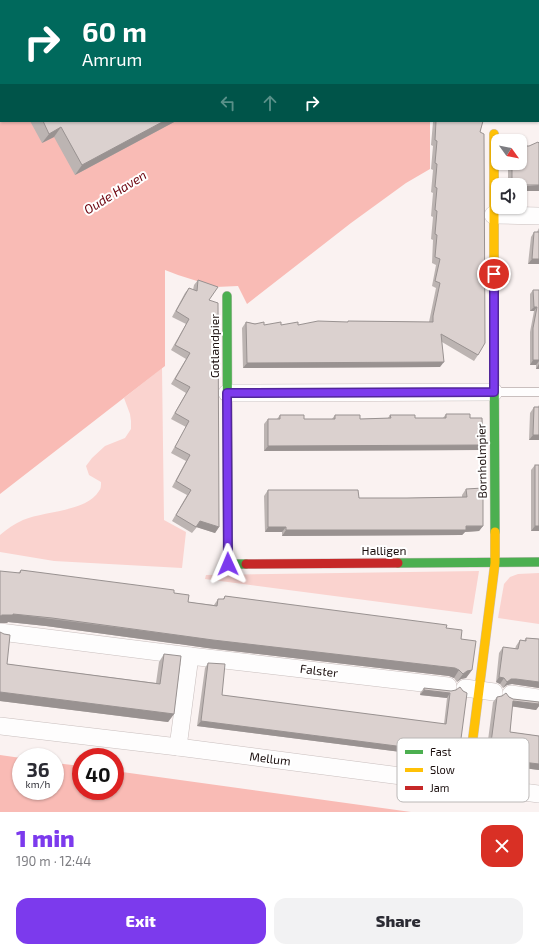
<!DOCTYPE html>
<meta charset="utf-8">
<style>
:root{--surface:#fff;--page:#f2f2f3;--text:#2b2b33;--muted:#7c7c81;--accent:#7c3aed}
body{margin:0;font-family:"Exo 2",sans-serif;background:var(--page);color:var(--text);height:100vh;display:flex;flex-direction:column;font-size:15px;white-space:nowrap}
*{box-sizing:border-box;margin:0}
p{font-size:13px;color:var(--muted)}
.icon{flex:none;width:22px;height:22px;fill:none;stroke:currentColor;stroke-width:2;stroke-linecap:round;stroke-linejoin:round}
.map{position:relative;height:812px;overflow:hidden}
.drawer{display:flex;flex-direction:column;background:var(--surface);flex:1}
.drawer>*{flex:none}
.top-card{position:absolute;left:0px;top:0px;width:539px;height:122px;box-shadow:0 1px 3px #0004;background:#00695c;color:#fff;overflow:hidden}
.needle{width:26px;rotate:123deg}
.controls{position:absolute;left:491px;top:134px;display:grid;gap:8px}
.controls a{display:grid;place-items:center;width:36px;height:36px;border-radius:8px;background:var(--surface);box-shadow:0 1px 3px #0004;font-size:20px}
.speed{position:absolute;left:12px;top:748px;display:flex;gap:8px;font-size:20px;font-weight:700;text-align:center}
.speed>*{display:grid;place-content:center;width:52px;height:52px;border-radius:50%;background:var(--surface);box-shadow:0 1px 3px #0004;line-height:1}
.speed small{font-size:10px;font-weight:400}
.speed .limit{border:6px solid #d22;background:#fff;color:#111}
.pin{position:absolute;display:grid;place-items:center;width:34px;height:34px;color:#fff;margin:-17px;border:2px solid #fff;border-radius:50%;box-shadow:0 1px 4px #0007}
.me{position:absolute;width:44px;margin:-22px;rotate:359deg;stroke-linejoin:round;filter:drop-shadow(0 0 3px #0008)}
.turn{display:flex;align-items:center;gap:14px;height:84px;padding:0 16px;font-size:18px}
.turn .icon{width:52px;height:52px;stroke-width:2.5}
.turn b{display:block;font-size:28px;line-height:34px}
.lanes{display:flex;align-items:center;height:38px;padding:0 16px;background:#0003;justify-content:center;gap:20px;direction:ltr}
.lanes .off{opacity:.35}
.round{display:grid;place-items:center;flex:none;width:42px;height:42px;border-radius:12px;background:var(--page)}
.summary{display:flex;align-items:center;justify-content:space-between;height:68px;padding:0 16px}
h1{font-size:24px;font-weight:800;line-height:30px;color:var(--accent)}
.button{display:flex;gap:8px;margin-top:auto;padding:8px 16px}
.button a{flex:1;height:46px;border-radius:12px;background:var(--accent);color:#fff;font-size:16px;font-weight:800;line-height:46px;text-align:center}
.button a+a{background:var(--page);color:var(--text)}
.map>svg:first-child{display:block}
.green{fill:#fad3cf}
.water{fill:#f9bbb5}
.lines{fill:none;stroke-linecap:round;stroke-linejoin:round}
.lane-casing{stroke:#c9bfbe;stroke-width:10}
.street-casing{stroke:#c9bfbe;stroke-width:18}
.fast-casing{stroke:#c9bfbe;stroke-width:10}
.slow-casing{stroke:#c9bfbe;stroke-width:10}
.jam-casing{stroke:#c9bfbe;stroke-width:10}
.lane{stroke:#fefdfd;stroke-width:8}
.street{stroke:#fefdfd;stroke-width:17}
.fast{stroke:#4caf50;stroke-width:9}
.slow{stroke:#ffc107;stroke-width:9}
.jam{stroke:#c62828;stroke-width:9}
.wall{fill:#bcb4b2}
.shaded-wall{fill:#999291}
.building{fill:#dbd1cf;stroke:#999291}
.route-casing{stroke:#51269a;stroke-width:10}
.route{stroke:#7c3aed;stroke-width:7}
.labels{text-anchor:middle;stroke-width:4;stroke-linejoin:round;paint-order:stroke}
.street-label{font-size:12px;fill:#1a0e0d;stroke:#fff}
.water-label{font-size:13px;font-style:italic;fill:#6c030d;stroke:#fff}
.key{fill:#fff;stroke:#bab7b6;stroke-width:1}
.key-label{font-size:11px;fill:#1a0e0d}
</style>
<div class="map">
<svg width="539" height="812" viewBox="0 0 539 812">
<rect width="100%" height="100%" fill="#faf2f1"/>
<!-- green -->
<g class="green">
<path d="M162,368l2,152 22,12 -4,36 -128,-7 -54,-9v-17c7,-6 14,-11 23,-15 21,-9 63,-8 76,-29 2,-2 2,-5 2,-9l-12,-7 -3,-9 6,-8 13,-12 20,-8 6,-9v-8l-1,-7 -6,-16z"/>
<path d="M479,571l-7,43 -267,-35 1,-4z"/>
<path d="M539,573v51l-41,-6 6,-34 6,-7 8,-3z"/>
</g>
<!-- water -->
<g class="water">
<path d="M161,0h378v105l-1,1v-105h-379z"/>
<path d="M0,89h1v32h429v48l-24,14 -55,40 -104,81 -9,-18 -22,1 -38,-12 -13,-5v96l-165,128z"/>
<path d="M0,755l21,3v33h34v-28l26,3v25h34v-20l296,41h-411z"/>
</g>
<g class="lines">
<!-- lane casing -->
<g class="lane-casing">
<path id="lane" d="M494,392h45"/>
</g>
<!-- street casing -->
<g class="street-casing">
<g id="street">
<path d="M55,0v1"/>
<path d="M98,1l2,-1"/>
<path d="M0,52h1"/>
<path d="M493,215l46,1"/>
<path d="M227,393l267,-1"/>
<path d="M0,632l190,24 258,30"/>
<path d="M465,688l29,4"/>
<path d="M511,694l28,4"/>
<path d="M0,726l178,21 361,47"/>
<path d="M178,747l12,-91"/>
</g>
</g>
<!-- fast casing -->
<g class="fast-casing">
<g id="fast">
<path d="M227,296l1,268h18"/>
<path d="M494,330l1,202"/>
<path d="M398,563l141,-1"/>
</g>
</g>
<!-- slow casing -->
<g class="slow-casing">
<g id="slow">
<path d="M494,134v196"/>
<path d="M467,785l28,-222v-31"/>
</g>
</g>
<!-- jam casing -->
<g class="jam-casing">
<path id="jam" d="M246,564l152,-1"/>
</g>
<!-- lane -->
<use href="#lane" class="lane"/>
<!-- street -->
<use href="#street" class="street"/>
<!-- fast -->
<use href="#fast" class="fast"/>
<!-- slow -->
<use href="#slow" class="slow"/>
<!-- jam -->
<use href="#jam" class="jam"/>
</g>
<!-- wall -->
<g class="wall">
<path d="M30,121h146l-101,54 -21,-38 -12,6z"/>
<path d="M434,121h49l-3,11 -2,223 -4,6 -32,-19 -2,25 -197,1 -1,-40 4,-6 18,3h34l50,-3v-1l81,1 7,-34 -4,-2 4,-21 -4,-2 1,-23 -2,-1 2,-22 -2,-1 2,-23 -2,-1 2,-22 -2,-1 2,-23 -2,-1 2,-23z"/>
<rect x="508" y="163" width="12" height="22"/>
<path d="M539,228v36h-11l3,-27 3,-5h3z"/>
<path d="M198,280l11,20 10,227 -4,6 -18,-6 -5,6 -20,-12 15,-26 -15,-8 14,-26 -15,-8 15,-26 -15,-8 15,-26 -15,-9 15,-25 -15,-9 15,-26 -14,-7 13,-24 4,-5 4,2 1,-5z"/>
<path d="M533,290h6v79h-3v-4h-6v-33l4,-21h-4v-17z"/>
<path d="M539,405v35h-10l1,-27 4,-6h4z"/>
<path d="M446,414l24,4 9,32 -215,1v-27l4,-5h9l3,-4 24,4h28l3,-4 25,4 28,-1 2,-3 25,3h28z"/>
<path d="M535,465l4,66h-8v-61z"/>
<path d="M466,489l17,37 -4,5 -14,1 -3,3 -180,1v-4h-17l-1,-36 4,-6 91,8h48l55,-1v-2z"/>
<path d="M21,570l153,23 14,9 26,3 4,-6h5l2,-3 221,32 15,11 11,31 -6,8 -5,1 -4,3 -3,-4 -5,-2 -242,-28 -28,-4h-1l-132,-18 -38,-4 -1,1 11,-50z"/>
<path d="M0,632l7,32 149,19 3,-21 5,-8 10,60 -6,8 -168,-21z"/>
<path d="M526,638l13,1v49l-27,-4 -5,1 -4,3 -3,-4 -4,-2 3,-29 4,-6 12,2 1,-3 4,-6 4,1z"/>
<path d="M208,663l14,32 222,29 3,-26 -27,-3v-2l4,-5 27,3 8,63 -3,5 -259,-33 8,-58z"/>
<path d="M497,697h12l4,2 26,3v4l-3,4 -24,-4 -2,26 29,4v34l-54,-7 8,-61z"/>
</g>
<!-- shaded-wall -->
<g class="shaded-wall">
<path d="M164,121h12l-101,54 7,-10z"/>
<path d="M61,127l-7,10 -12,6 7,-9z"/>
<path d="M539,185v6h-19v-5z"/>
<path d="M532,259h7v5h-11z"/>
<path d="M534,307h3l-3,4h-4z"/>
<path d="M533,360h6v1l-3,4h-6z"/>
<path d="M444,362l-4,5 -197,1 4,-5z"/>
<path d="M539,364v5h-3z"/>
<path d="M533,435h6v5h-10z"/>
<path d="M483,445l-4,5 -215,1 4,-5z"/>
<path d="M200,521l19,6 -4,6 -19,-6z"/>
<path d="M483,526l-4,5 -14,1 -3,3 -180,1 4,-6z"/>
<path d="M535,526h4v5h-8z"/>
<path d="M268,527h18l-4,5h-17z"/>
<path d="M13,614l171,22 271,32 4,2 -5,8 -5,-2 -242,-28 -28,-4h-1l-132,-18 -38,-4 -1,1h-7v-7l2,-1z"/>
<path d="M472,670l-6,8 -5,1 -4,3 6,-8 4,-3z"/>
<path d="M499,677l5,1 -4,6 -4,-2z"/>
<path d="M511,679h5l23,3v6l-27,-4 -5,1 -4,3 4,-6z"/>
<path d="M424,690l26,3 -3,5 -27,-3z"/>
<path d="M0,692l174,22 -6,8 -168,-21z"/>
<path d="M513,701l26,3v2l-3,4 -27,-4z"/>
<path d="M201,721l258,33 -3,5 -259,-33z"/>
<path d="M489,758l50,6v6l-54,-7z"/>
</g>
<!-- building -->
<g class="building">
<path d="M0,0h47l-2,1h-44v24h-1z"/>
<path d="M213,0h144l1,1h-146z"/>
<path d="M43,121h121l-82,44 -21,-38 -12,7z"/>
<path d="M436,121h8l1,1v-1h38l-3,11 4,2 1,209 -7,12 -37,-21 3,28 -197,1 -1,-41 9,2 9,-2v3l17,-3v3l17,-3v3l20,-4 30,1v-1l85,1v-6l7,-33 -5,-2 5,-22 -5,-2 2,-22 -2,-1 2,-23 -2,-1 2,-22 -2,-1 2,-23 -2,-1 2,-22 -2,-1z"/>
<path d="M538,142l1,1v42h-27v-22h8v-17h9z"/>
<path d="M534,232h5v27h-7z"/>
<path d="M198,280l20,7 -9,13 9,3 1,224 -19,-6 -4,6 -20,-12 15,-25 -15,-9 14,-26 -15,-8 14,-26 -14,-8 15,-26 -15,-8 15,-26 -15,-8 14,-26 -13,-8 13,-23 8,3z"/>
<path d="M533,290h6v70h-6v-32l4,-21h-3z"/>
<path d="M534,407h5v28h-6z"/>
<path d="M446,414h24v4h12l1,27 -215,1v-27h12v-4h24v4h31v-4h25v4l31,-1 -1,-3h25v3h31z"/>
<rect x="535" y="465" width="4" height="61"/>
<path d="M483,488v38h-17v4h-180v-3h-18v-37h90l1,8h48l60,-1 -1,-8z"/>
<path d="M21,570l153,20v3l15,2 -1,7 29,4 1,-7h6l1,-3 222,29 -1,3 16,2 -1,9 15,2 -4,29 -5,1 -4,3 -4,-4 -4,-2 -242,-28 -29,-4 -132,-18 -39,-4v1h-11l-2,1v-45l20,2z"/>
<path d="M0,632l4,2 6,1 -3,29 153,20 4,-30 17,2 -7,58 -174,-22z"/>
<path d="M526,638l13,1v43l-23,-3h-5l-4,3 -3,-4 -5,-1 4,-30 15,2 2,-9 6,1z"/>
<path d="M208,663l17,1 -3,31 224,29 4,-31 -26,-3v-2l27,3 5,-1 4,-3 3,4 4,2 -8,61 -258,-33z"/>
<path d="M506,693l3,4 4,2 26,3v2l-26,-3 -3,31 29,4v28l-50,-6 8,-61 5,-1z"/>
</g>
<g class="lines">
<!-- route casing -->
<g class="route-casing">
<path id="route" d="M228,564l-1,-171 267,-1v-118"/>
</g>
<!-- route -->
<use href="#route" class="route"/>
</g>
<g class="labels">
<!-- street labels -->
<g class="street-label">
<text transform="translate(215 346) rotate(-90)" y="4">Gotlandpier</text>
<text transform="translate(482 461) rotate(-91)" y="4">Bornholmpier</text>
<text x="384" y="555">Halligen</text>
<text transform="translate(319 671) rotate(7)" y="4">Falster</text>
<text transform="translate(270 759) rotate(7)" y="4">Mellum</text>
</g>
<!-- water labels -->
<g class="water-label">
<text transform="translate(115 192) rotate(-32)" y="5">Oude Haven</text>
</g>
</g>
<!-- legend -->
<rect x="397" y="738" width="132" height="64" rx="6" class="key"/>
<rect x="405" y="750" width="18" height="4" fill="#4caf50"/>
<rect x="405" y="768" width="18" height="4" fill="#ffc107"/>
<rect x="405" y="786" width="18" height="4" fill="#c62828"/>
<g class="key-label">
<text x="430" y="756">Fast</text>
<text x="430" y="774">Slow</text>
<text x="430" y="792">Jam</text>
</g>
</svg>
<div class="controls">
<a><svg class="needle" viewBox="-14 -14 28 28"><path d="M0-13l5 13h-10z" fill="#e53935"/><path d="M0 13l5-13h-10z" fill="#7c7c81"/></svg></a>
<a><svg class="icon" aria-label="sound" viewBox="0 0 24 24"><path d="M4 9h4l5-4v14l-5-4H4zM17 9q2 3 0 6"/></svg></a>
</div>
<div class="speed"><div>36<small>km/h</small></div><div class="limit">40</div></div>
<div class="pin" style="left:494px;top:274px;background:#d93025"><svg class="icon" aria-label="arrive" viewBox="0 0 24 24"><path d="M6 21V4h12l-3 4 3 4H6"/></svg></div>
<svg class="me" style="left:228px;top:564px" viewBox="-20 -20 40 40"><path d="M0-17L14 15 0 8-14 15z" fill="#7c3aed" stroke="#fff" stroke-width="4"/></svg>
<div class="top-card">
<div class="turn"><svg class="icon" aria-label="right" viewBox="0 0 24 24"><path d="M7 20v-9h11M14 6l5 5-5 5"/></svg><div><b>60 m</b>Amrum</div></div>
<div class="lanes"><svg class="icon off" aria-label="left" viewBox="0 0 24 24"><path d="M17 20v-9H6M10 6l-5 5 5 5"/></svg><svg class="icon off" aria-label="ahead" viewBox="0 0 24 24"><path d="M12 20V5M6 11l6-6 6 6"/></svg><svg class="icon" aria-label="right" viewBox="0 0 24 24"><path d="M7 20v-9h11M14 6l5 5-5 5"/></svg></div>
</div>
</div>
<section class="drawer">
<div class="summary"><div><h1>1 min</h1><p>190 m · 12:44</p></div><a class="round" style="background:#d93025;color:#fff"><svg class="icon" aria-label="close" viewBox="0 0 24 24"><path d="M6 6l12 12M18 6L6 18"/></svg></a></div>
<div class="button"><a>Exit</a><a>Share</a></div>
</section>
